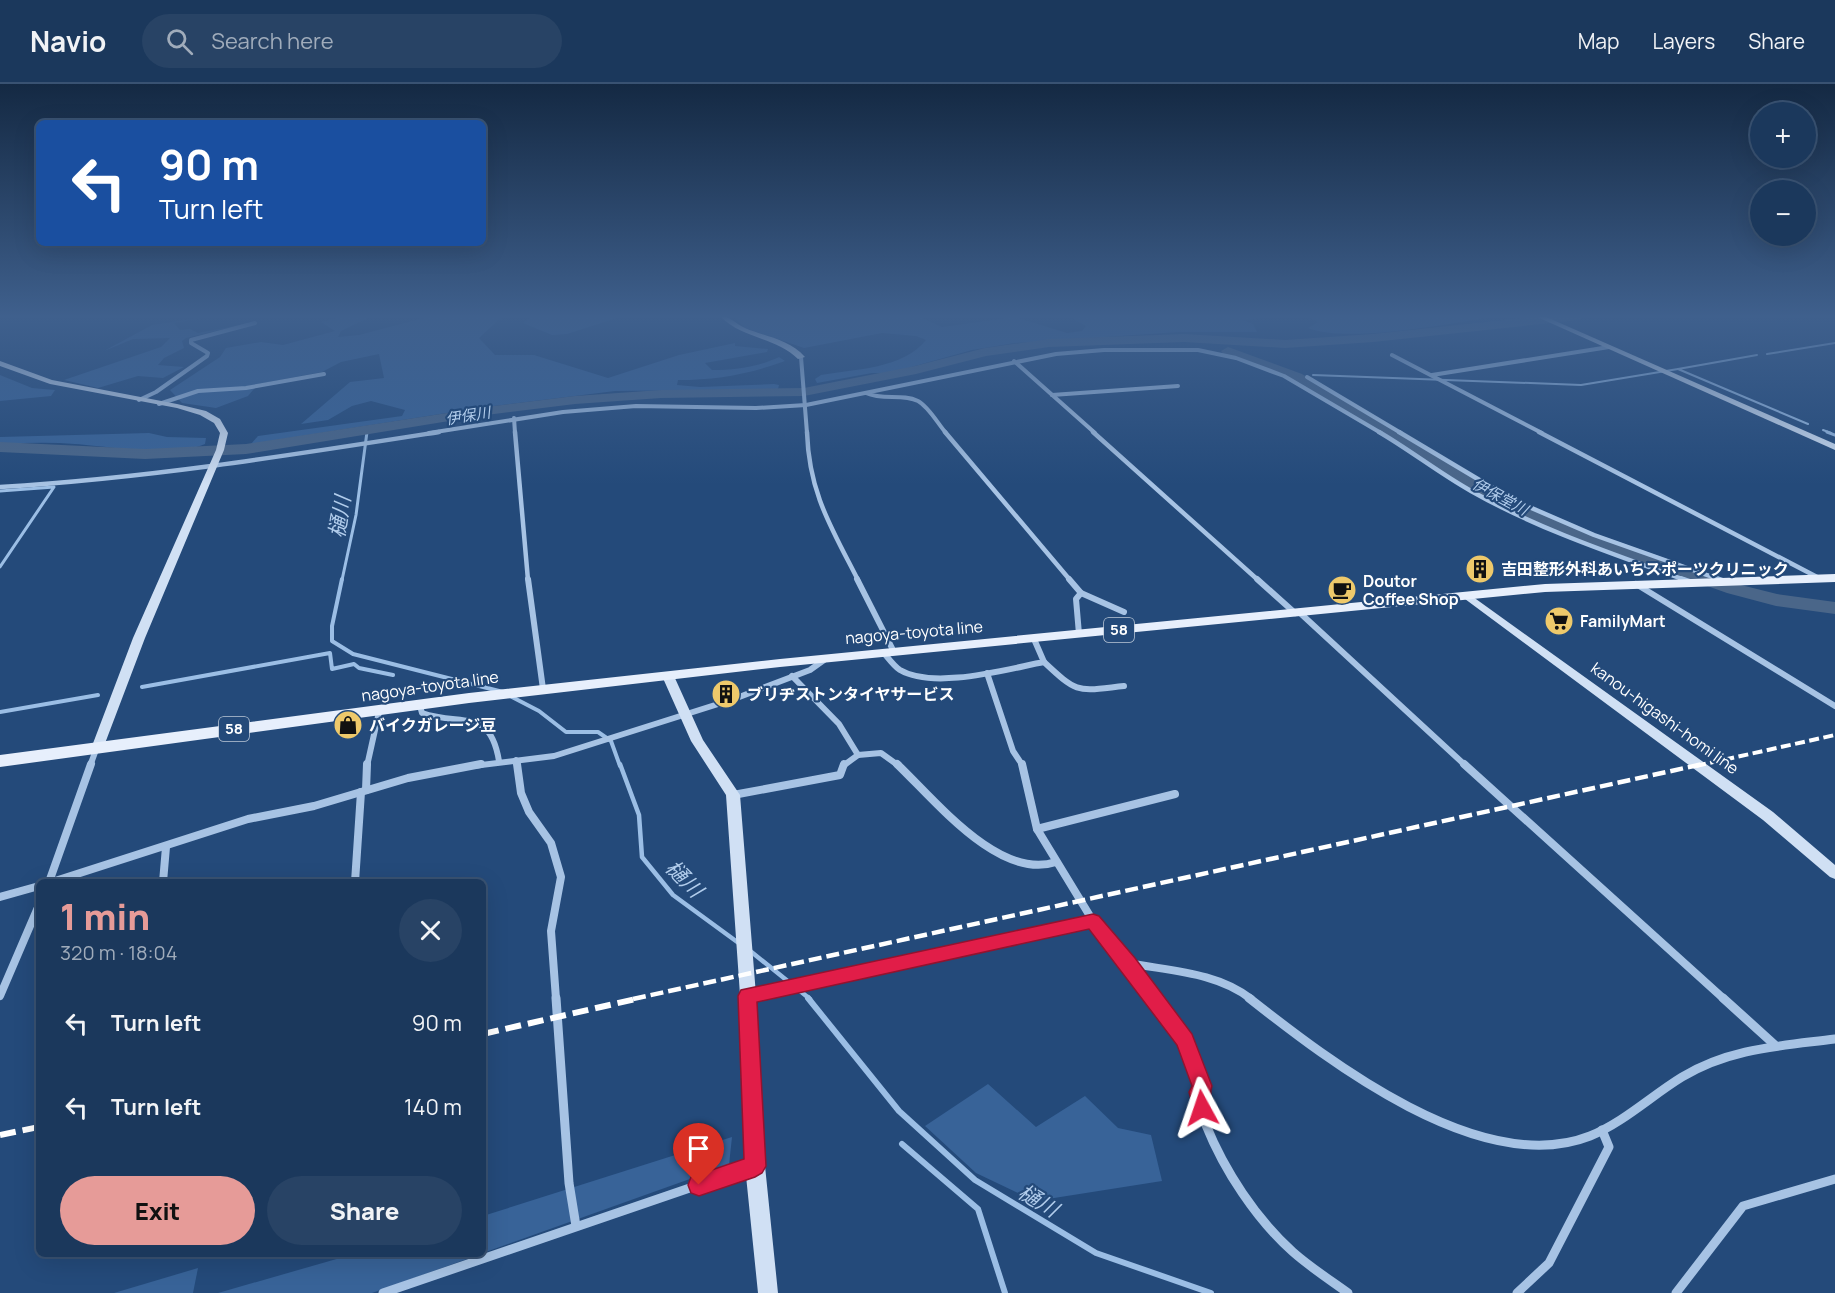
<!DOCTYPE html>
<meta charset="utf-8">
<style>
:root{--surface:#1b385c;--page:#284365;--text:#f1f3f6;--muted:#a0acbb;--line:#395272;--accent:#e69b98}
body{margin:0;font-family:Manrope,"Noto Sans JP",sans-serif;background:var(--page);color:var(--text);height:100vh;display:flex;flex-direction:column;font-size:22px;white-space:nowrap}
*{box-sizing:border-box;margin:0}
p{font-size:20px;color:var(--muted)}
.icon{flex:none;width:33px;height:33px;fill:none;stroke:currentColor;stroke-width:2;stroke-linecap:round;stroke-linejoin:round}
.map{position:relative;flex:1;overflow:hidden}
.sheet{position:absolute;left:36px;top:795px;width:450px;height:378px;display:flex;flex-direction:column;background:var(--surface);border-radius:9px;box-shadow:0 6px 24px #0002,0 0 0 2px var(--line)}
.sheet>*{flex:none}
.top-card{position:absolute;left:36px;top:36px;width:450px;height:126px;border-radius:9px;box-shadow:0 6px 24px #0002,0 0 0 2px var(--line);background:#1a4fa0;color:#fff;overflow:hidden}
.buttons{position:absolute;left:1750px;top:18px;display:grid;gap:12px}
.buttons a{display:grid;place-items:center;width:66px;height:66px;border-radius:50%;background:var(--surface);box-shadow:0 6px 24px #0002,0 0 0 2px var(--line);font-size:30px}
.pin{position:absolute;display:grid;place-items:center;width:51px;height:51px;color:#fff;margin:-62px -26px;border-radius:50% 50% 50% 0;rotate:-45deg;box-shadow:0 0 6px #0007}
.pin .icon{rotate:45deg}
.me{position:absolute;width:66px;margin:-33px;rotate:355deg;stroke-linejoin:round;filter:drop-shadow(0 0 4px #0008)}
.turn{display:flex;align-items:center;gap:21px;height:126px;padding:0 24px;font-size:27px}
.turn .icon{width:78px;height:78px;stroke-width:2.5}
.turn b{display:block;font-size:42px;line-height:51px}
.round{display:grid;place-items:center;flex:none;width:63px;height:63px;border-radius:32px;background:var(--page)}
.headline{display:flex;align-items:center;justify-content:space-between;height:102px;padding:0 24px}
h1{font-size:36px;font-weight:800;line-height:45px;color:var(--accent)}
.button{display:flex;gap:12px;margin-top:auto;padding:12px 24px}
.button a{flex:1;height:69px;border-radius:36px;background:var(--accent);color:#111;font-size:24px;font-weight:800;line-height:69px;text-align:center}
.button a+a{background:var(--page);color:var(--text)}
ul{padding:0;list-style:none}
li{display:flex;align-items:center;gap:18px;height:84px;padding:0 24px}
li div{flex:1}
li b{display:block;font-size:22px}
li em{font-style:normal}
header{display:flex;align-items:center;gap:36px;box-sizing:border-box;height:84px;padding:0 30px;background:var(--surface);border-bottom:2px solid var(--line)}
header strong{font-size:28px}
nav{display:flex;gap:33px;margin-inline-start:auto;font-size:21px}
.search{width:420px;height:54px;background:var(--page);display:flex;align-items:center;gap:15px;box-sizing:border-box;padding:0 21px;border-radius:33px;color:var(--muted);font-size:22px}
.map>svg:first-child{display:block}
.green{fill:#386398}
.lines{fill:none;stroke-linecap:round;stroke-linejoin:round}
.stream-far4{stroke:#9bbee5;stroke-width:2}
.stream-far3{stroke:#9bbee5;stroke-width:3}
.stream-far2{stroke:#9bbee5;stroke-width:4}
.stream-far1{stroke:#9bbee5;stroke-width:4.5}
.stream{stroke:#9bbee5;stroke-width:6}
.river{fill:#4a6689;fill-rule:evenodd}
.street-far4{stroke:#a7c3e4;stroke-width:4}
.street-far3{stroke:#a7c3e4;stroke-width:4.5}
.street-far2{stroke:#a7c3e4;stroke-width:6}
.street-far1{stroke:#a7c3e4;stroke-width:8}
.street{stroke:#a7c3e4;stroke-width:9}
.secondary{fill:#d0e0f4;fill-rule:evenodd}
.primary{fill:#e7effc;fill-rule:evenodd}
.rail-far2{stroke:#fff;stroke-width:4;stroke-dasharray:10 4.5;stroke-linecap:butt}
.rail-far1{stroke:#fff;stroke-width:4.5;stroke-dasharray:13 5;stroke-linecap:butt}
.rail{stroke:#fff;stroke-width:6;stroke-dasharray:16 7;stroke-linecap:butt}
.route{fill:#e11d48;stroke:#92132f;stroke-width:1.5}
.labels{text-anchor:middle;stroke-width:4.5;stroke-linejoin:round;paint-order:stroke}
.far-water-label{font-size:15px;font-style:italic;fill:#b2cdec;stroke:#244a7a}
.shield{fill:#244a7a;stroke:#bdc9d7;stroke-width:1.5}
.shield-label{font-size:15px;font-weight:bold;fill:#fff}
.poi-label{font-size:16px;font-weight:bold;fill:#fff;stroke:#244a7a;text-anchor:start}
.street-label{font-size:16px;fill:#fff;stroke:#244a7a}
.near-water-label{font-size:21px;font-style:italic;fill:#b2cdec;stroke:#244a7a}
</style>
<header>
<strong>Navio</strong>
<div class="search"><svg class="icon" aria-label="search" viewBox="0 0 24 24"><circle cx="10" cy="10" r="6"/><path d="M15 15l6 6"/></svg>Search here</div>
<nav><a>Map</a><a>Layers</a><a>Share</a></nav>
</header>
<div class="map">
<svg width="1835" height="1209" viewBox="0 0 1835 1209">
<rect width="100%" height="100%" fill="#244a7a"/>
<!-- green -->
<g class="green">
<path d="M213,232l-39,7 6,7 10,-1 8,4 47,-9 -59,14 -4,3 2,7 -20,10 -6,7 26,2 -21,11 -25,-2 -40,12 -34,-8 97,-33 9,-9 -37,1 -29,12 48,-26z"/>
<path d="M344,232h28l-31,15 -3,6 21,-2 72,-19h72l-24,22 16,17h39l74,23 71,-23 56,-12v3l33,3 -1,3 -62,11 7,7c23,0 46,-3 67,-13l6,4c-36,13 -68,19 -107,19l-1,5 23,2 74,-3 5,1 -1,4 -163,2 -137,17 -227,36 7,-8 144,-20 3,-6 -34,-9 -19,5 -24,14 -27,4 49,-42 34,-4 -5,-24 -38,8 -19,10 -64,12 -10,12 -32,12 -34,-5 -12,-13 50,-33 6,-9 35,-6 22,3 52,-14 -14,-9z"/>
<path d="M532,232h91l-56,18 -15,1 -29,-12z"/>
<path d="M733,232h185l24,11 73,-10 52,16 15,-2 4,-5 -18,-10h214l-39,4 10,4 4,8h-78l-164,11 -43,7 -82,23h-18l-55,10 -2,-4 6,-4c34,-6 82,-6 105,-35l-10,-4 -34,-3 -78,15 -59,-20z"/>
<path d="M1289,232h209c-46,7 -149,28 -190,12l10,-6 -10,-5z"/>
<path d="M0,291l32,13 23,2 -4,6 -51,5z"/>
<path d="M149,349l18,4 39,1 -1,6c-32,15 -96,2 -130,0 -25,-2 -50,-1 -75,0v-7z"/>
<path d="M988,1000l48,43 49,-31 33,32 33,7 11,46 -127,20 -59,-28 -51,-47z"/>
<path d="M732,1053l-3,28 -246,88v-37z"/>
<path d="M354,1170h127l-109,39h-154z"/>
<path d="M198,1184l-5,25h-79z"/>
</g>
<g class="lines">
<!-- stream-far4 -->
<g class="stream-far4">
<path d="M1767,270l68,-11"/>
<path d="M1757,271l-79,14 130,55"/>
<path d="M1313,291l268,10 97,-16"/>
<path d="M1823,346l8,3"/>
<path d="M367,349v-3"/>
</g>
<!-- stream-far3 -->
<g class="stream-far3">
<path d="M1827,348l8,3"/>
<path d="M0,407l54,-4 -54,80"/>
<path d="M342,496l14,-65 11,-83"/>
</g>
<!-- stream-far2 -->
<g class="stream-far2">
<path d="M342,495l-10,47v15l21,13 150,38"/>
<path d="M142,603l188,-34 2,16 22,-5 5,4 34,7"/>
<path d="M512,613l27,14 27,21h32l13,9 9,25"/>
<path d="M0,628l98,-17"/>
</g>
<!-- stream-far1 -->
<g class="stream-far1">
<path d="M620,680l19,51 3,42 31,38 67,49"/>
<path d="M749,866l61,49"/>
</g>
<!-- stream -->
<g class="stream">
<path d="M808,914l91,113 76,69 121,73 115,40"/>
<path d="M902,1060l76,65 27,84"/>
</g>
<!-- river -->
<g class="river">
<path d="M1543,232h42l-6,4 -206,22 -88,6 -101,-6 -135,5 -63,9 -70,18 -112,22 -143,2 -86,6 -89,11 -240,39 -101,5 -145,-7v-10l145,7 101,-5 240,-37 89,-11 86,-6 143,-2 111,-22 70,-18 64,-9 135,-5 101,6 88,-6z"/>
<path d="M1228,263l74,27 191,114 72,35 176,62 36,9 58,8v12l-59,-8 -49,-13 -174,-62 -72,-35 -189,-116 -69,-26 -2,-3z"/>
</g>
<!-- street-far4 -->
<g class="street-far4">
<path d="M1392,271l150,78"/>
<path d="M801,273l6,76"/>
<path d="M1014,277l81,72"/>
<path d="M1432,291l177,-28"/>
<path d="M1307,293l94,56"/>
<path d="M866,309c17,8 36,0 52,8 11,6 20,23 28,32"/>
<path d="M1052,311l126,-9"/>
<path d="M139,316l17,-8 51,-36 1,-3 -17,-10v-3l64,-17"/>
<path d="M159,320l39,-13 48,-3 78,-14"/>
<path d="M514,334l1,15"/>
<path d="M429,349l134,-21 73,-6 120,2 50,-3 250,-51 48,-4h94l38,8 48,18 97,57"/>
</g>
<!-- street-far3 -->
<g class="street-far3">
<path d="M515,348l13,148"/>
<path d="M807,348c2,61 24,95 51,148"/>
<path d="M945,348l125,148"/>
<path d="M1093,348l165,148"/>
<path d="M1379,348c31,18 60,41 92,59 67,38 142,63 214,89"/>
<path d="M1399,348l114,68 81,35 127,45"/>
<path d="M1539,348l280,146"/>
<path d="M0,403c148,-9 292,-32 439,-55"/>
</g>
<!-- street-far2 -->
<g class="street-far2">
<path d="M528,495l15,110"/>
<path d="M857,495l37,73"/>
<path d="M1069,495l12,14 -5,6 3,35"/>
<path d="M1257,495l38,34"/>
<path d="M1681,495l9,3"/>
<path d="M1717,495l6,2"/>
<path d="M1636,500l199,122"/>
<path d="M1081,509l43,19"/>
<path d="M1299,528l167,154"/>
<path d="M884,569c5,6 10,13 16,17 34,20 107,-1 144,-8l-10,-23"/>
<path d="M1044,578c35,33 34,29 80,24"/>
<path d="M987,589l26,78 10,15"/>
<path d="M792,592l47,48 19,31 23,-2 18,13"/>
<path d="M420,622l2,7c41,14 68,-6 77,48"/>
<path d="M516,676l1,6"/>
<path d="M90,682l7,-19"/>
<path d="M367,682l12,-54"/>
<path d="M473,682l81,-10 180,-57 76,-29 14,-10"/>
<path d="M843,682l15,-11"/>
</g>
<!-- street-far1 -->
<g class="street-far1">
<path d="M517,680l4,29 8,19 22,31 10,34 -10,54 5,68"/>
<path d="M897,680c38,36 102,117 159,98"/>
<path d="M1022,680l15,65 56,92 62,78"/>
<path d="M1464,680l260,235"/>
<path d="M366,706l1,-26"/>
<path d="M733,711l107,-20 4,-11"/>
<path d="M1037,745l138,-35"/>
<path d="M49,798l42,-118"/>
<path d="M52,798l196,-63 66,-13 94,-28 73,-14"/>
<path d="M163,798l3,-35"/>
<path d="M355,798l6,-90"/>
<path d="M0,813l39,-11"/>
<path d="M1128,879c41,8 89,9 123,36"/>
<path d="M750,911l343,-74"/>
<path d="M0,912l39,-91"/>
</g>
<!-- street -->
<g class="street">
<path d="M556,914l13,185 7,43"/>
<path d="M1154,914c19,26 41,53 48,87 2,14 -3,22 4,40 18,45 50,94 87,127 17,15 37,28 55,41"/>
<path d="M1249,914c80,63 232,181 341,138 34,-14 61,-40 92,-59 48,-29 99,-31 153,-38"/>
<path d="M1723,914l53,48"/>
<path d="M383,1209l368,-126"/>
<path d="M1517,1209l32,-30 60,-116 -7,-17"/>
<path d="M1676,1209l67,-87 92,-27"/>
</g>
<!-- secondary -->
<g class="secondary">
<path d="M720,232c10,0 16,8 25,12 21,9 44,11 60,29l-7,2c-22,-22 -56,-20 -78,-43z"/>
<path d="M1535,232h9l291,128v6z"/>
<path d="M0,277l52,19 125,24 29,7 14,8 8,14 -4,17 -79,188 -41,108 -6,4 -6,-4 41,-108 83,-188 4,-17 -6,-10 -14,-8 -23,-7 -127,-24 -50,-18z"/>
<path d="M1469,510l304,218 62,53v14l-5,-2 -67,-57 -298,-221 -1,-2 1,-2z"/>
<path d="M668,588l6,4 29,64 37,55 16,200 9,171 13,127h-20l-13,-127 -5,-171 -14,-200 -35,-54 -29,-65z"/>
</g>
<!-- primary -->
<path class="primary" d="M1835,490v8l-290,10 -765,75 -311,36 -469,64v-12l469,-62 311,-34 765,-75z"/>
<!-- rail-far2 -->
<path class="rail-far2" d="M1696,682l139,-31"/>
<!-- rail-far1 -->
<path class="rail-far1" d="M633,915l1070,-235"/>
<!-- rail -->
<g class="rail">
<path d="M483,950l157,-36"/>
<path d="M0,1051l39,-8"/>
</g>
</g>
<!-- sky -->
<linearGradient id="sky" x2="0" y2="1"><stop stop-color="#142943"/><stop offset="0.58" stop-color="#3f608d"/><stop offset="1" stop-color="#3f608d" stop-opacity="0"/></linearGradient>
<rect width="1835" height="401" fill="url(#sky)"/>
<!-- route -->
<path class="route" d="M1093,830l6,2 36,42 57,76 20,52c-4,10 2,19 -3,29l-7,2 -7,-2 -6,-23 3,-6 -15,-41 -88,-116 -332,73 9,164 -4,7 -7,4 -56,19 -8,-3 -3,-8 3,-8 53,-18 -6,-163 3,-6z"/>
<!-- icons -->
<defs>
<g id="building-disc" transform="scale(1.5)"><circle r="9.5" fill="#eec96b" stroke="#244a7a"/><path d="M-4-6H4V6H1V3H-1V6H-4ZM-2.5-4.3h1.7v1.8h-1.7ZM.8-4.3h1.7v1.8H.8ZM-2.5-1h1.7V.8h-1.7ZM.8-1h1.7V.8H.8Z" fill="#111"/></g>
<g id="cafe-disc" transform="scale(1.5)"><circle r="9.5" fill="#eec96b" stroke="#244a7a"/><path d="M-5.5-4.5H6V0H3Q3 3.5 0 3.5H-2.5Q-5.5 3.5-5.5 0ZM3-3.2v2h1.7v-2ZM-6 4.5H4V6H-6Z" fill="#111"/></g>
<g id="supermarket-disc" transform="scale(1.5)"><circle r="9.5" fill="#eec96b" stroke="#244a7a"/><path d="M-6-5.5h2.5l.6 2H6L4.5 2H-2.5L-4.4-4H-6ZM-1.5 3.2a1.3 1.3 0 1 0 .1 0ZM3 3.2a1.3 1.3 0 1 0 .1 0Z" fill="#111"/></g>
<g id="shop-disc" transform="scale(1.5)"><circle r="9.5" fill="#eec96b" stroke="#244a7a"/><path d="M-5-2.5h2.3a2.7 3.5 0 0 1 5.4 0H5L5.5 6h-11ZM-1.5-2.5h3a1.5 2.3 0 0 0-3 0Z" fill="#111"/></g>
</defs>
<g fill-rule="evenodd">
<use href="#building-disc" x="1480" y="485"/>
<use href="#cafe-disc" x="1342" y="506"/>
<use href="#supermarket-disc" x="1559" y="537"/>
<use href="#building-disc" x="726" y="610"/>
<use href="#shop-disc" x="348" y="641"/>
</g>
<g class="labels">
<!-- far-water labels -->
<g class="far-water-label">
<text transform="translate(468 332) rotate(-9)" y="5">伊保川</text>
<text transform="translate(1500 413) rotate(28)" y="5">伊保堂川</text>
</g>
<!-- shield labels -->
<g class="shield">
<rect x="1104" y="534" width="30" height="24" rx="4.5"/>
<rect x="219" y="633" width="30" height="24" rx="4.5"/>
</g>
<g class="shield-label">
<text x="1119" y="551">58</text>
<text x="234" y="650">58</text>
</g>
<!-- poi labels -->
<g class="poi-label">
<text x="1501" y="491">吉田整形外科あいちスポーツクリニック</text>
<text x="1363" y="503">Doutor<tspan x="1363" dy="18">Coffee Shop</tspan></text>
<text x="1580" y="543">FamilyMart</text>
<text x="747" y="616">ブリヂストンタイヤサービス</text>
<text x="369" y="647">バイクガレージ豆</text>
</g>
<!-- street labels -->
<g class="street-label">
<text transform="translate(914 548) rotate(-5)" y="6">nagoya-toyota line</text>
<text transform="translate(430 602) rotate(-8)" y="6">nagoya-toyota line</text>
<text transform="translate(1665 634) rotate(36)" y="6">kanou-higashi-homi line</text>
</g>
<!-- near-water labels -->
<g class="near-water-label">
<text transform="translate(340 433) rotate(-81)" y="7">樋川</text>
<text transform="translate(684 795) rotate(45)" y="7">樋川</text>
<text transform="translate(1038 1117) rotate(31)" y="7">樋川</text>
</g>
</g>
</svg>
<div class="buttons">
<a>+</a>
<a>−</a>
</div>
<div class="pin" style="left:699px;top:1101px;background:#d93025"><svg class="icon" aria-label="arrive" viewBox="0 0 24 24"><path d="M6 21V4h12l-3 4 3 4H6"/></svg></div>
<svg class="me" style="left:1202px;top:1024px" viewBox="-20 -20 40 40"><path d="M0-17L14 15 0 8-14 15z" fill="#e11d48" stroke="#fff" stroke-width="4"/></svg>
<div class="top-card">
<div class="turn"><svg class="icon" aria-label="left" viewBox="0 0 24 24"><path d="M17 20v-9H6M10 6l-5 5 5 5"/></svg><div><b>90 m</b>Turn left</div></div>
</div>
<section class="sheet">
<div class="headline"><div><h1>1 min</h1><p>320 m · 18:04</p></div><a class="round"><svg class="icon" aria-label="close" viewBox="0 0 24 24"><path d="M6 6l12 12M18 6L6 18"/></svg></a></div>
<ul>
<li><svg class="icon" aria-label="left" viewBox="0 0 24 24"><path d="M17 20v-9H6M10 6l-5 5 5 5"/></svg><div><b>Turn left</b></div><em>90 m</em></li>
<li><svg class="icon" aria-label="left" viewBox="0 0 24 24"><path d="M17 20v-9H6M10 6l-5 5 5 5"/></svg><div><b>Turn left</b></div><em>140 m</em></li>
</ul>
<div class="button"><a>Exit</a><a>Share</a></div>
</section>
</div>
